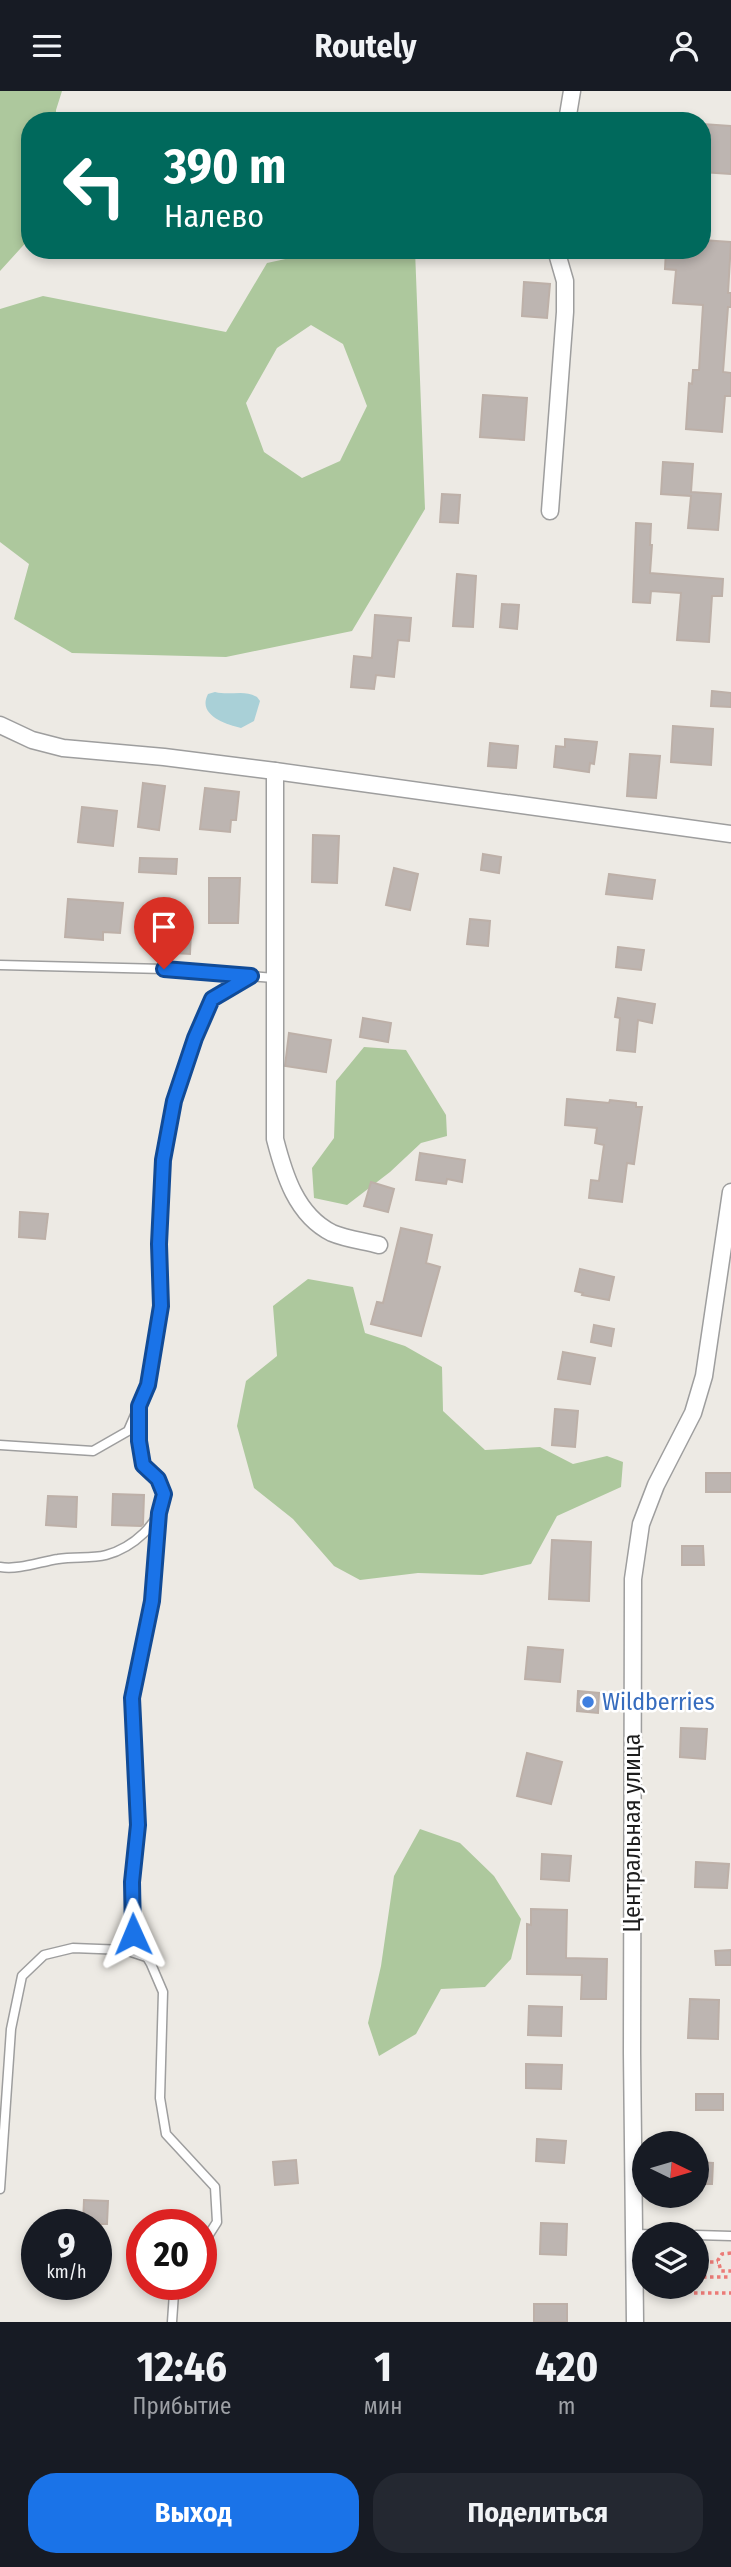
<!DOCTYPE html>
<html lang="ru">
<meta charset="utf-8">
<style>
:root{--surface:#171b24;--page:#242831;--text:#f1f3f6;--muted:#9ea1a6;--accent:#1a73e8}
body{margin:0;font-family:"Fira Sans Condensed",sans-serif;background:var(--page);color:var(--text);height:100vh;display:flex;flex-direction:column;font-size:26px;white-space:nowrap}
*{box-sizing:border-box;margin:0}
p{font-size:23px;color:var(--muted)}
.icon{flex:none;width:38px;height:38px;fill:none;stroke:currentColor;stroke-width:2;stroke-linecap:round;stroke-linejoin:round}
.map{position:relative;height:2231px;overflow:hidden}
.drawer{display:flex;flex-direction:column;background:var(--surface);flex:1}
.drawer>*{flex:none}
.top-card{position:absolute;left:21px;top:21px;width:690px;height:147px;border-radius:28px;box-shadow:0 4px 10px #0003;background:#00695c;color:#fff;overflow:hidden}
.needle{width:46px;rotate:95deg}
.tools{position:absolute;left:632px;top:2040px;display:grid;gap:14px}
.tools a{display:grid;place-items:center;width:77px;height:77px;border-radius:50%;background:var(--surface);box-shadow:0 4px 10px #0003;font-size:35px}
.speed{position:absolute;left:21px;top:2118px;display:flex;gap:14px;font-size:35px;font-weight:700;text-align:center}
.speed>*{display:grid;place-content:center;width:91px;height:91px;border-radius:50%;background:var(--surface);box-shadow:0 4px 10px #0003;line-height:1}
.speed small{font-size:18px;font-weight:400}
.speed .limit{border:10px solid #d22;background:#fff;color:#111}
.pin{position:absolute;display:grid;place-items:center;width:60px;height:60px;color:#fff;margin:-72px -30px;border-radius:50% 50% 50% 0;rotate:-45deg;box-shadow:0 0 7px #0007}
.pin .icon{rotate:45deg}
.me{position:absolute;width:77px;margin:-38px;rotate:359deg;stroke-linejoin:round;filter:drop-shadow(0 0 5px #0008)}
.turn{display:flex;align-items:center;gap:24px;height:147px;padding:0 28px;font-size:32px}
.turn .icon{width:91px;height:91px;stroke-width:2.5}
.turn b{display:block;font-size:49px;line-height:60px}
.eta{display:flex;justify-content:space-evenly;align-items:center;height:119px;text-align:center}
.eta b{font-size:42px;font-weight:700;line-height:49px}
.cta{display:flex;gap:14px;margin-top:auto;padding:14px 28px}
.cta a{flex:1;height:80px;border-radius:28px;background:var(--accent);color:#fff;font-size:28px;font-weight:700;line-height:80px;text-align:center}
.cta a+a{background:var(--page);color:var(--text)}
header{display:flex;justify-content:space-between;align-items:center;height:91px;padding:0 28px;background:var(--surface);font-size:32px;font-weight:700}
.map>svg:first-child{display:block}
.forest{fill:#adc89d;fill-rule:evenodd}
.water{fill:#a9d0d7}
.building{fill:#bdb5b1;stroke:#bdb0a8;stroke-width:2}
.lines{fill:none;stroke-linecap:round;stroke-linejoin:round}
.service-casing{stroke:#9e9e9e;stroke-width:11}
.minor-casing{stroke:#9e9e9e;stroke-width:19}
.path{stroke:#eb7b77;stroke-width:3.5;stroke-dasharray:3.5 3.5;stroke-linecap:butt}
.service{stroke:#fff;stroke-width:8}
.minor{stroke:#fff;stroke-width:16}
.route-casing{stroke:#114b97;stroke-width:18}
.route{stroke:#1a73e8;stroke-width:12}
.shop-dot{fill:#3f7fe0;stroke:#fff;stroke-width:2.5}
.labels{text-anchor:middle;stroke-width:5;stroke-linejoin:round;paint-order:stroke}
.shop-label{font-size:24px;fill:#366cbe;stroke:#fff;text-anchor:start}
.street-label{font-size:24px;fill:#1d1d1d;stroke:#fff}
</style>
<header><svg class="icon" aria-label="menu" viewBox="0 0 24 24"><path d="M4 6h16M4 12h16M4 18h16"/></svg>Routely<svg class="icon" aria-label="person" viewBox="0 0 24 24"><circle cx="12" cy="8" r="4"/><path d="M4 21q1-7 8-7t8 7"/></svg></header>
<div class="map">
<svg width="731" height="2231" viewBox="0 0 731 2231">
<rect width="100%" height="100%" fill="#edeae4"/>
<!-- forest -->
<g class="forest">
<path d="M0,0h62l-6,19v11h-26v117l-30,33z"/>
<path d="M314,159h101l10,259 -73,122 -126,26 -154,-4 -58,-34 15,-55 -29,-22v-233l43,-13 183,36 41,-69 46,-10zM311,234l32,19 24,62 -27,55 -38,17 -38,-26 -18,-49 31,-55z"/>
<path d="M364,956l42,3 40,65 1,21 -26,7 -31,29 -43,33 -33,-7 -2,-30 22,-30 2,-57z"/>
<path d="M308,1188l45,8 12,46 40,13 37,21 1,44 42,39 55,-3 33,17 34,-8 16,6 -2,25 -64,29 -26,48 -49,11 -64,-2 -58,7 -26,-14 -41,-47 -39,-31 -17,-62 9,-45 31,-25 -4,-50z"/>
<path d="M420,1738l40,14 34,33 27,43 -10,40 -26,28 -44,2 -25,45 -37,22 -11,-33 13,-57 13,-90z"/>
</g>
<!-- water -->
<path class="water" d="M215,601c16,4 29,-3 42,5l3,4 -6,20 -13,7c-16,-4 -44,-13 -33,-34z"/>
<!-- building -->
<g class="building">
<path d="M702,33l29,2v48l-29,-2z"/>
<path d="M702,149l29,2 -3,51h3v14h-3l-5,65 8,1v23h-6l-3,36 -36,-3 3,-46 3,1 1,-14h6l4,-65 -30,-2 3,-33 -11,-1 1,-19h36z"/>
<path d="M524,191l26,2 -3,34 -25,-2z"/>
<path d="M483,304l44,3 -3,42 -44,-3z"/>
<path d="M663,371l30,2 -2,28 30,2 -3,36 -30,-2 3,-32 -30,-2z"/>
<path d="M442,403l18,1 -2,28 -18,-1z"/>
<path d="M636,432l15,1 -1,21h2l-2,28 73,6 -1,17h-10l-3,46 -32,-2 4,-47 -30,-2 -1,12 -17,-1z"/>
<path d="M457,483l19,2 -3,51 -20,-1z"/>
<path d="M502,513l17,1 -2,24 -17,-2z"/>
<path d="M375,524l36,3 -2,23 -11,-1 -4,37 -18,-2 -2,14 -23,-2 3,-31 18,2z"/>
<path d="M712,600l19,2v14l-20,-1z"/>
<path d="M673,635l40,3 -2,36 -40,-3z"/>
<path d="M565,648l32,3 -3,22 -4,-1 -1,9 -35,-5 2,-21 9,1z"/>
<path d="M490,652l28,3 -2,22 -28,-2z"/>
<path d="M630,663l30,2 -4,42 -29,-2z"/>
<path d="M143,692l22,3 -6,44 -21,-3z"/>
<path d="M205,697l34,4 -3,28h-5l-1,12 -30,-3z"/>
<path d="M82,716l35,4 -4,35 -35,-4z"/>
<path d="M313,744l26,1 -2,47 -25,-1z"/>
<path d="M483,763l18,3 -2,16 -18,-3z"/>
<path d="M140,767l37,1 -1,15 -37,-2z"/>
<path d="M394,777l24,6 -8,36 -24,-5z"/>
<path d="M609,783l46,6 -3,19 -46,-5z"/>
<path d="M209,787h31l-2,45h-29z"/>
<path d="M68,808l55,4 -3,30 -17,-1v8l-38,-3z"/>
<path d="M470,828l20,2 -2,25 -21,-2z"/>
<path d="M176,838l15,1 -1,24 -16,-1z"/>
<path d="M618,856l26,3 -3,20 -25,-3z"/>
<path d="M618,907l37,6 -3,19 -14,-3 -3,32 -18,-2 3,-32 -5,-1z"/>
<path d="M363,927l28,5 -3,19 -28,-5z"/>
<path d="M289,942l42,7 -5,32 -41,-6z"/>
<path d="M567,1008l42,4 1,-3 26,3v4h6l-8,57 -7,-1 -5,39 -33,-4 2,-18 8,1 5,-36 -9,-2 2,-15 -32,-3z"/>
<path d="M420,1062l45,7 -3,22 -15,-3 -1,5 -30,-4z"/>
<path d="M371,1091l23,7 -6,23 -24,-6z"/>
<path d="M20,1121l28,2 -3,25 -26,-2z"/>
<path d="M401,1137l31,7 -6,28 14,4 -19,69 -50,-12 6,-22 6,1z"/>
<path d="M580,1178l34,8 -5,23 -27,-5 1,-2 -8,-2z"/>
<path d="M594,1234l20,4 -3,17 -20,-4z"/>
<path d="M563,1261l32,6 -5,26 -32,-5z"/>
<path d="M555,1318l23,2 -3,36 -23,-2z"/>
<rect x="706" y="1382" width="25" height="19"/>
<path d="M113,1403l31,1 -1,29 -2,2 -29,-1z"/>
<path d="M48,1405l29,1 -1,30 -30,-2z"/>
<path d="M552,1449l39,2 -2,59 -40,-2z"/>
<path d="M682,1455h21l1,19h-22z"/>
<path d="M528,1556l35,3 -3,32 -35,-3z"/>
<path d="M578,1600l21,2 -1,20 -21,-2z"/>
<path d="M681,1637l26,1 -2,30 -25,-2z"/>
<path d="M527,1662l35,9 -11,42 -34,-8z"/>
<path d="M542,1763l29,2 -2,25 -28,-2z"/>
<path d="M696,1771l33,2 -2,24 -32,-1z"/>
<path d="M531,1818l36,1 -1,48 41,1 -1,40h-25l1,-24 -55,-1v-50l4,1z"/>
<path d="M731,1859v15h-15l-1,-14z"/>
<path d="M690,1908l29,1 -1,39 -30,-1z"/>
<path d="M529,1915l33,1 -1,29 -33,-1z"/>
<path d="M526,1973l36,1 -1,24 -35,-1z"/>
<rect x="696" y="2003" width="27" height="16"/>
<path d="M537,2048l29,2 -2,22 -28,-2z"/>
<path d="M296,2069l2,23 -23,2 -2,-23z"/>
<path d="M696,2071l17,1 -1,21h-16z"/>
<path d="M84,2109l24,1 -1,23h-24z"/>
<path d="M541,2132l26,1 -1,31 -26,-1z"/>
<rect x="534" y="2213" width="33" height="18"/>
</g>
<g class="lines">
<!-- service casing -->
<g class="service-casing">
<g id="service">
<path d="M0,874l164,4 110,9"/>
<path d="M0,1354l93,6 35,-20 20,-46 13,-79 -2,-62 4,-84 11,-59 21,-63 17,-39 39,-23"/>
<path d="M159,1422l-7,88 -20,97 6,127 -6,57 1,52 18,30 12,28 -3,106 6,36 49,53 2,35 -16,25"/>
<path d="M0,1476c19,3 39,-5 58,-8 16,-3 33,0 48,-4 26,-7 55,-31 57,-59 2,-14 -13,-20 -19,-30 -8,-14 -5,-38 -5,-53"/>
<path d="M0,2098l11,-160 11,-53 22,-21 29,-7 52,2 21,7"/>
<path d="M634,2143l47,1"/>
<path d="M696,2144l35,1"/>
<path d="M172,2231l2,-29 5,-9"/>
</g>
</g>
<!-- minor casing -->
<g class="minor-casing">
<g id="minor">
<path d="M567,30l5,-30"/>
<path d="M550,420l15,-199v-31l-9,-31"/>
<path d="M0,634l32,15 31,8 101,9 111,14 456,63"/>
<path d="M275,680v368c9,35 21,76 57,94 14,6 32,8 47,12"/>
<path d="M635,2231l-3,-269 1,-474 8,-55 15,-39 37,-72 11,-37 27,-184"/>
</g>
</g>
<!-- path -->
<g class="path">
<path d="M731,2162l-9,1 -4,6 3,11h10"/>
<path d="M696,2171h22"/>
<path d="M696,2186h35"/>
<path d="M694,2202h37"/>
</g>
<!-- service -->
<use href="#service" class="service"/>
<!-- minor -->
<use href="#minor" class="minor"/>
</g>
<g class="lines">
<!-- route casing -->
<g class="route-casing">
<path id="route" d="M133,1843l-1,-52 6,-57 -6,-127 20,-97 7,-88 5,-19 -6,-15 -15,-14 -4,-24v-35l9,-21 13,-79 -2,-62 4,-84 11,-59 21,-63 17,-39 39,-23 -87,-7"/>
</g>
<!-- route -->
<use href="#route" class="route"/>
</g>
<!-- markers -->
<circle class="shop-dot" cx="588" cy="1611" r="7"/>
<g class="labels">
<!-- shop labels -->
<g class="shop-label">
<text x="602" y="1619">Wildberries</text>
</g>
<!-- street labels -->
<g class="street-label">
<text transform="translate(632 1742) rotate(-90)" y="8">Центральная улица</text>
</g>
</g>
</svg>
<div class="tools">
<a><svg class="needle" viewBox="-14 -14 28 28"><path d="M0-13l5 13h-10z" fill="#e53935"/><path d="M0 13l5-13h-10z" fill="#9ea1a6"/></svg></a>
<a><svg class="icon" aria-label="layers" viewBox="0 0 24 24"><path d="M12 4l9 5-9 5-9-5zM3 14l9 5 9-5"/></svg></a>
</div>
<div class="speed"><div>9<small>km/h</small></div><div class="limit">20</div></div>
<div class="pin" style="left:164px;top:878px;background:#d93025"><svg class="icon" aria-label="arrive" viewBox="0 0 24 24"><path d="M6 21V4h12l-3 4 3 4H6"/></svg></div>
<svg class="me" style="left:133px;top:1843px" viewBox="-20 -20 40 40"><path d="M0-17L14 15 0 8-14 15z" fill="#1a73e8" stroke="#fff" stroke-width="4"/></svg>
<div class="top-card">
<div class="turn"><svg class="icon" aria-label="left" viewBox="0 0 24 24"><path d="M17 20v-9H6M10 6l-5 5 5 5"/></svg><div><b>390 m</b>Налево</div></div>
</div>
</div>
<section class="drawer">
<div class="eta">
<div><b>12:46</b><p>Прибытие</p></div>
<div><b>1</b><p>мин</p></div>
<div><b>420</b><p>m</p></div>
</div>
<div class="cta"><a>Выход</a><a>Поделиться</a></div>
</section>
